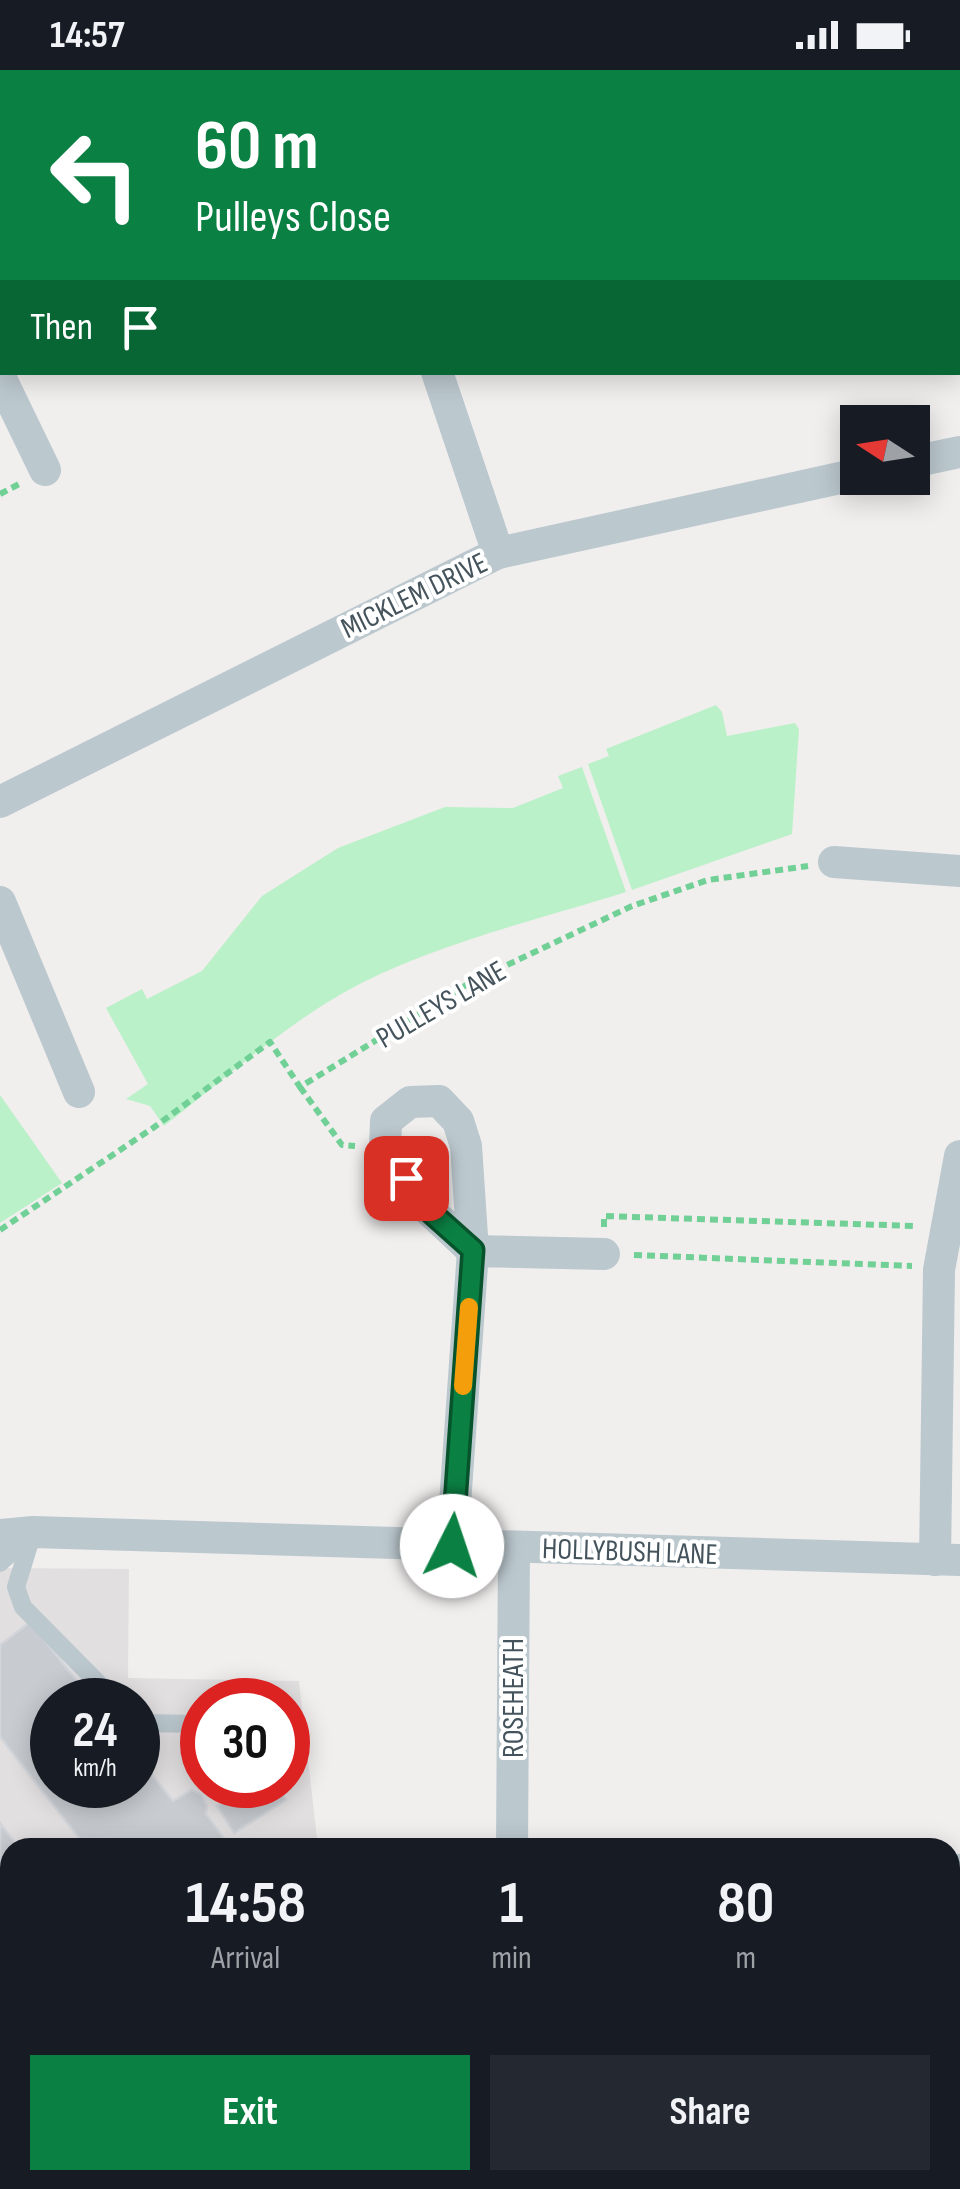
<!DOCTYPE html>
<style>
:root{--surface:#171b24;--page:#242831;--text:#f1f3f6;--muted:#9ea1a6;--accent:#0b8043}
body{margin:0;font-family:"Sofia Sans Condensed",sans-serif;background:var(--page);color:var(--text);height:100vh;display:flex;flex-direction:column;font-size:38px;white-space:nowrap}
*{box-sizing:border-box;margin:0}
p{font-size:32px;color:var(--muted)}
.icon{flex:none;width:55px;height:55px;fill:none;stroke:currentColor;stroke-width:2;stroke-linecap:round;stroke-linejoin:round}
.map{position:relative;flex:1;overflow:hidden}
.side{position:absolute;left:0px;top:1768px;width:960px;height:352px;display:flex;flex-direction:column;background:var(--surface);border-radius:30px 30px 0 0;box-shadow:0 5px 25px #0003}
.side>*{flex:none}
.guide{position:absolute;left:0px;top:0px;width:960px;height:305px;box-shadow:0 5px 25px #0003;background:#0b8043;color:#fff;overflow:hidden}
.needle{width:65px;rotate:282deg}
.tools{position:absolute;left:840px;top:335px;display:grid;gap:20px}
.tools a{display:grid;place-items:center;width:90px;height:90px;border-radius:0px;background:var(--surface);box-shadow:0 5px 25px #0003;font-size:50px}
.speed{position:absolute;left:30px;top:1608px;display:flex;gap:20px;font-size:50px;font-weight:700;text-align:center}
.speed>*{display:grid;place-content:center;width:130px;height:130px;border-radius:50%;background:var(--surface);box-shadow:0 5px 25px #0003;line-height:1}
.speed small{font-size:25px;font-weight:400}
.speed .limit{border:15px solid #d22;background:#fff;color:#111}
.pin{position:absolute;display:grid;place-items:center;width:85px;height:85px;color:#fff;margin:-42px;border-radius:20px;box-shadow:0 5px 15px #0006}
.me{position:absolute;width:110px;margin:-55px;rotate:4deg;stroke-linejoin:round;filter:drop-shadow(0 0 8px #0008)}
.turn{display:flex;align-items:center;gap:35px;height:210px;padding:0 30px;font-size:45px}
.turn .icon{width:130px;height:130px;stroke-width:2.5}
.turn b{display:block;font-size:70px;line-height:85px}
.then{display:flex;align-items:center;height:95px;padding:0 30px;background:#0003;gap:20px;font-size:38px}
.eta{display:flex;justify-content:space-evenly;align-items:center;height:170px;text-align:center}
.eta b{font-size:60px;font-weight:700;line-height:70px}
.cta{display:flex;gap:20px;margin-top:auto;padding:20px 30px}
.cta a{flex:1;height:115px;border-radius:0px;background:var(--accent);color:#fff;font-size:40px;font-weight:700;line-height:115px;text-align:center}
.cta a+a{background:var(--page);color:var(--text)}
.status{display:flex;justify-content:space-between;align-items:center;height:70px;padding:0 50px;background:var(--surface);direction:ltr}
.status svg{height:28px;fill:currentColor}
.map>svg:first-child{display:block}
.education{fill:#e2dfe0;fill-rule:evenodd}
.green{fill:#baf1c8}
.building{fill:#c8ccd1;stroke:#d2d5da;stroke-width:2.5}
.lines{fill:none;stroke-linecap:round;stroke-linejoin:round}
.path{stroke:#70d095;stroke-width:6;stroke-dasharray:8 5;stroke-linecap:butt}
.service{stroke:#bbc8ce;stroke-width:18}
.minor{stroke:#bbc8ce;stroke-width:32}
.tertiary{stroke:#bbc8ce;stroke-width:42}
.route-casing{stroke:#07532c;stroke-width:25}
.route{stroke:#0b8043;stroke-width:18}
.slow{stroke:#f59e0b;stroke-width:18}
.labels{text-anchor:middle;stroke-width:8;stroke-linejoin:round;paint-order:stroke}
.street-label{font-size:30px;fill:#45545c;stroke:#fff}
</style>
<div class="status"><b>14:57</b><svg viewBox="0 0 49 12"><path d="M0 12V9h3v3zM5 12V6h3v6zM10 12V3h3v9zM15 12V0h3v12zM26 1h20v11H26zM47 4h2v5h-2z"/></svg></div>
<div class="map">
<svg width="960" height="2119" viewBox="0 0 960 2119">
<rect width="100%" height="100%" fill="#f1eeee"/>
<!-- education -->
<path class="education" d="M0,1498l129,1 -1,109 171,3 19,166 -308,1v332h345l1,9h-356zM52,1630h86v85h-86zM202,1630h86v85h-86z"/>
<!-- green -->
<g class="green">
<path d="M716,635l6,7 5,24 68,-13 4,6 -7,105 -160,56 -44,-126 21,-8 -3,-7z"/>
<path d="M582,697l44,125c-92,29 -200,54 -283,101 -64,37 -121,88 -179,133l-14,-20 -24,-7 22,-15 -42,-76 36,-19 5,10 55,-28 60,-75 76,-48 107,-41 68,1 50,-20 -5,-12z"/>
<path d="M0,1025l62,88 -62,40z"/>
</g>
<!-- building -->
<g class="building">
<path d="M30,1552l62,78h-40v85h86v-28l35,44 19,-11 9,5 6,11 -1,8 25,34h-144l-87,-111v-92z"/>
<path d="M250,1715h26l10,15 -52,33 -17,-27z"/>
<path d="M0,1753l19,25h-9v36l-10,8z"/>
</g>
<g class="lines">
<!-- path -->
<g class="path">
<path d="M306,0l1,2"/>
<path d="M0,424l21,-11"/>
<path d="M300,1017l42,58 13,1"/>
<path d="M604,1157v-11l312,10"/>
<path d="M0,1160l153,-102 117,-86 30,45 171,-105 161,-76 76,-26 100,-14"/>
<path d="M634,1185l278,11"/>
</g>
<!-- service -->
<g class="service">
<path d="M33,1462l-17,55 7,20 92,93"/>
<path d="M0,1493l29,-27"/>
<path d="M138,1653l64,1"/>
</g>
<!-- minor -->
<g class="minor">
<path d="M947,0l1,2"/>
<path d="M958,59l2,15"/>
<path d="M437,302l61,181"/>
<path d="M0,307l45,93"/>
<path d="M912,392l48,-10"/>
<path d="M0,732l498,-249 360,-79"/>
<path d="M834,792l126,9"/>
<path d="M0,832l79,190"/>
<path d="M439,1031l19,20 8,25 7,105 -47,-44 -41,-59 1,-27 24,-19z"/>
<path d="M0,1465l33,-3 927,28"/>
<path d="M452,1476l21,-295 131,3"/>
<path d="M935,1490l4,-290 21,-114"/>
<path d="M512,1778l2,-300"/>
<path d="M950,1800h10"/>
<path d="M537,2110l2,9"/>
</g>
<!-- tertiary -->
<g class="tertiary">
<path d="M146,2l7,-2"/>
<path d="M0,58l2,-1"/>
</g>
</g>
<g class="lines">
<!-- route casing -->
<g class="route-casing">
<path id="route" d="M406,1108l20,30 47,42 -21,296"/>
</g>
<!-- route -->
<use href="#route" class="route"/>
<!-- slow -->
<path class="slow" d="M463,1316l6,-79"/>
</g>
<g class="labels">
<!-- street labels -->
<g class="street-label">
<text transform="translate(414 525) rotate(-26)" y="10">MICKLEM DRIVE</text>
<text transform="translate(441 934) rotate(-30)" y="10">PULLEYS LANE</text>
<text transform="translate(630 1481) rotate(2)" y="10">HOLLYBUSH LANE</text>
<text transform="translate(513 1628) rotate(-90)" y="10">ROSEHEATH</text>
</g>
</g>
</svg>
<div class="tools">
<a><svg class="needle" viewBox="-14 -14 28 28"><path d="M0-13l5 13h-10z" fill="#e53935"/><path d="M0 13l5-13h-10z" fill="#9ea1a6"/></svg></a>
</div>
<div class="speed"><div>24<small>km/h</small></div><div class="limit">30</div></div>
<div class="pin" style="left:406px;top:1108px;background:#d93025"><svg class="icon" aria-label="arrive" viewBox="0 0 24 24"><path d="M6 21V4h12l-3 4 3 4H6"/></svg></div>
<svg class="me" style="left:452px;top:1476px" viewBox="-20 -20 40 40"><circle r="19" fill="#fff"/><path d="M0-13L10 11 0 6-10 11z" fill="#0b8043"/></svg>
<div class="guide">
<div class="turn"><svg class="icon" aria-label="left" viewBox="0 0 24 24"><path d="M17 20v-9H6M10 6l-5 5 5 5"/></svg><div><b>60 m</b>Pulleys Close</div></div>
<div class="then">Then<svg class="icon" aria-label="arrive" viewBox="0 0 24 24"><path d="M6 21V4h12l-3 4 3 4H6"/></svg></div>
</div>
<section class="side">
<div class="eta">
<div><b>14:58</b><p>Arrival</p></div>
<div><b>1</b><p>min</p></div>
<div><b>80</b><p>m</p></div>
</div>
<div class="cta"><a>Exit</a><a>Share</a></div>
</section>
</div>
